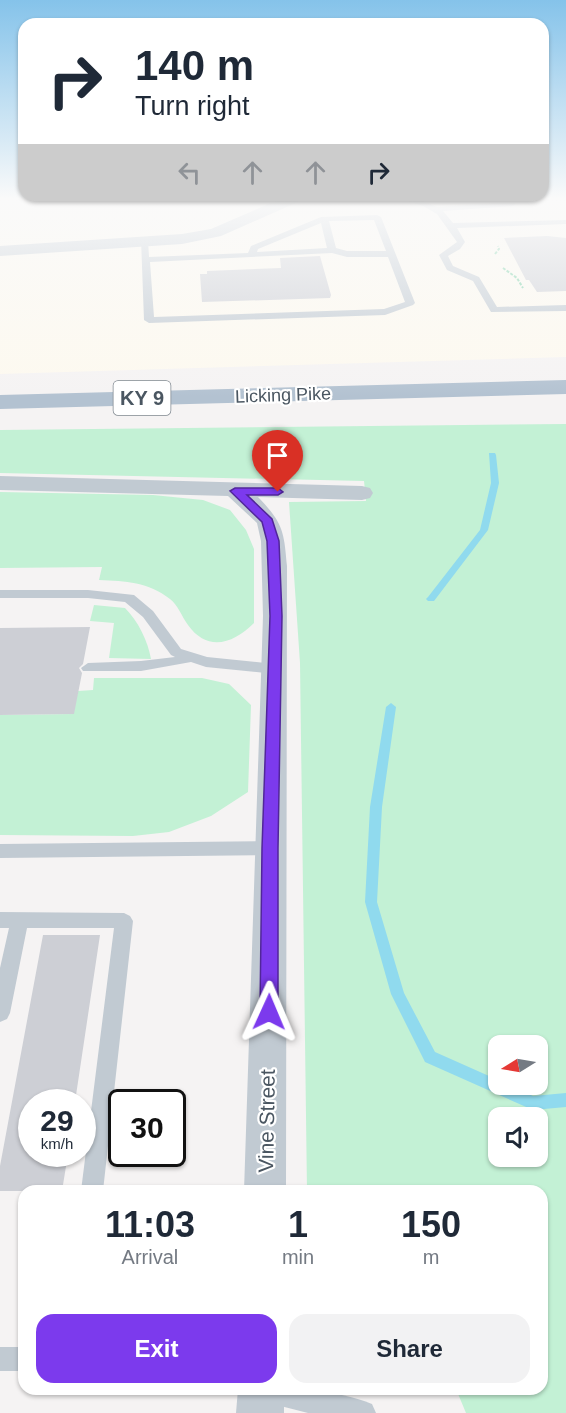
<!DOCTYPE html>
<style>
:root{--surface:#fff;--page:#f2f2f3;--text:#1f2937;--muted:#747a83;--accent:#7c3aed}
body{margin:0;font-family:Helvetica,sans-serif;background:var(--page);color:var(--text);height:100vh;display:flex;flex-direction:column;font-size:22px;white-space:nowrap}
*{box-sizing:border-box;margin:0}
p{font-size:20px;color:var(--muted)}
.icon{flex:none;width:33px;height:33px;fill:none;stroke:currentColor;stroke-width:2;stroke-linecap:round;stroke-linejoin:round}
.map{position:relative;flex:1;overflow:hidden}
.panel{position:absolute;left:18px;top:1185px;width:530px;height:210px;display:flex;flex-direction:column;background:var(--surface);border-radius:18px;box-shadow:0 2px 4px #0004}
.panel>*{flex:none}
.hud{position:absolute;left:18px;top:18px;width:531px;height:183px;border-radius:18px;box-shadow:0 2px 4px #0004;background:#fff;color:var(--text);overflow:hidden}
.needle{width:39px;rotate:259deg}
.controls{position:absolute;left:488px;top:1035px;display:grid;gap:12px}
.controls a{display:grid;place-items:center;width:60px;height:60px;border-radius:12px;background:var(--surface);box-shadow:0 2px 4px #0004;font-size:30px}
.speed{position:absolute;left:18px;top:1089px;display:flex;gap:12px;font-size:30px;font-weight:700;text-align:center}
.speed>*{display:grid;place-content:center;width:78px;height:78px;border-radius:50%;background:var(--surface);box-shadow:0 2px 4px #0004;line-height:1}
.speed small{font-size:15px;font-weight:400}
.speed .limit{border:3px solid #111;border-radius:9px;background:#fff;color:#111}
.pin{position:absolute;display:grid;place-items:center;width:51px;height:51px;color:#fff;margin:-62px -26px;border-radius:50% 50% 50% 0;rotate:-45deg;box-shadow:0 0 6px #0007}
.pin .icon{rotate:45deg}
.me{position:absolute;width:66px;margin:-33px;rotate:1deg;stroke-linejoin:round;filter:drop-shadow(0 0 4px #0008)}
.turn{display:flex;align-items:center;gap:21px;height:126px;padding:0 18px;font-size:27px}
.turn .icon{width:78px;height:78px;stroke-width:2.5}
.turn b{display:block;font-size:42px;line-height:51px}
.lanes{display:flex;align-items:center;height:57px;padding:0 18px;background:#0003;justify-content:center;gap:30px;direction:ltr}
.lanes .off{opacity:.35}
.eta{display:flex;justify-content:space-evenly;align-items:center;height:102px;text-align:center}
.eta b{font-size:36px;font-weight:700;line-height:42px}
.primary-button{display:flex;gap:12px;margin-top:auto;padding:12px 18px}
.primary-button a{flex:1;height:69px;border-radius:18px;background:var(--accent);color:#fff;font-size:24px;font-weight:700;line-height:69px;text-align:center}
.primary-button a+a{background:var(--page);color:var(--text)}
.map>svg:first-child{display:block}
.commercial{fill:#fdf9ef}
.green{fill:#c3f1d5;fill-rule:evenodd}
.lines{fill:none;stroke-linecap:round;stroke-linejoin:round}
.stream{fill:#90daee;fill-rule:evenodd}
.building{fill:#cdcfd5}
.path{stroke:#7ad0a6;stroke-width:2;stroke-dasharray:3 1.5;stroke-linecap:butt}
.service{fill:#c1cad2;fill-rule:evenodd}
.minor{fill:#c1cad2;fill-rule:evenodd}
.primary{fill:#b3c2d1;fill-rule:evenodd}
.route{fill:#7c3aed;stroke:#51269a;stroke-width:1.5}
.labels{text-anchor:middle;stroke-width:4.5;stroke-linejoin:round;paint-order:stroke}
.far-street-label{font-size:18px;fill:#4a5661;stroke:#fff}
.shield{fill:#fff;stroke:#808990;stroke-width:1.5}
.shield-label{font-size:20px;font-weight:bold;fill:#4a5661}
.street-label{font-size:21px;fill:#4a5661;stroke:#fff}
</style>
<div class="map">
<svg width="566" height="1413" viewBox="0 0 566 1413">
<rect width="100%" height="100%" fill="#f5f3f3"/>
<!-- commercial -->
<path class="commercial" d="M0,199h537l29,4v154l-566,17z"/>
<!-- green -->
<g class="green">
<path d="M566,424v989h-100l-10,-24h86v-198h-235l-7,-528 -11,-161 77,-1 -2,-20 -364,-8v-43zM498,1046h39v38h-39zM498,1118h39v38h-39z"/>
<path d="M0,492l153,3 50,5 27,10 16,20 8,19v74c-20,20 -46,30 -66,2 -6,-8 -10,-20 -18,-26 -22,-17 -44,-18 -71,-19l3,-13 -102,1z"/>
<path d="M94,605l31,3c13,13 23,33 26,51l-42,-1 5,-35 -24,-2z"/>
<path d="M94,678h108l27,6 22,21 -3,87 -37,24 -42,16 -36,4 -133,-1v-120l73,-1 5,-23 15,-1z"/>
</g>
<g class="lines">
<!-- stream -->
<g class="stream">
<path d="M489,453h6l1,2 3,28 -11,47 -54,71h-6l-2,-2 2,-2 52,-67 11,-47z"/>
<path d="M391,703l5,4 -14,100 -5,95 27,91 31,59 63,28v4h9l26,12 33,-3v14l-33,3 -108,-48 -34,-68 -26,-92 5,-95 16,-100z"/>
</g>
</g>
<!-- building -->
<g class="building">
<path d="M547,236l19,2v53l-29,1 -8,-12h-3l-22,-42z"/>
<path d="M320,256l11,39 -1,3 -128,4 -2,-28h7v-3l74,-3 -1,-10z"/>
<path d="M90,627l-7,37 -4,4 3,5 -8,41 -74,1v-87z"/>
<path d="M43,935h57l-25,167h-43v52h36l-6,37h-62v-25z"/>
</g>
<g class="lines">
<!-- path -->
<g class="path">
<path d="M495,254l4,-5 -1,-3"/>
<path d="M503,268l14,10 6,10"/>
</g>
<!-- service -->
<g class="service">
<path d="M401,199h17l19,8 75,-5 4,2 -4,2 -69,5 10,12 113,-3v4l-109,4 8,14 -5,7 -12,7 5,10 26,11 18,30 69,-2v6l-75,1 -18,-31 -26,-11 -8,-15 18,-13 -20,-28 -14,-8z"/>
<path d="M377,215l4,2 34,86 -2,2 -28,10 -236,8 -5,-3 -3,-81 7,2 1,16 99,-4 3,-7 70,-29zM374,220l12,31h-39l-11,-3 -7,-27zM321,223l6,25 -70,4 1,-3zM332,253l15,4h41l17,45 -21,7 -230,8 -4,-55z"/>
<path d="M0,590h88l46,5 19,16 28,38 26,8 68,7 7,5 -7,5 -69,-7 -15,-5 -50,9h-58l-2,-3 7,-5 53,-2 34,-4 -4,-2 -28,-38 -18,-15 -37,-4h-88z"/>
<path d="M270,841l6,2 3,5 -3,5 -6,2 -270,3v-14z"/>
<path d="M0,912l124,1 6,3 3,5 -30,270h-22l33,-263h-87l-17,85 -3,6 -7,3v-54l9,-40h-9z"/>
<rect x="0" y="1347" width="24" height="24"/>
<path d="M254,1389c40,0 80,0 118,15l4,9h-68l-51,-13z"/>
</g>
<!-- minor -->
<g class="minor">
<path d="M280,199h20l-2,3 -77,34 -39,8 -182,12v-10l182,-12 29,-5z"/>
<path d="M0,476l362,10 8,2 3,5 -3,5 -8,2 -104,-3c25,26 26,34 29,69l-1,625h-42l19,-575 -2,-75 -4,-18 -29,-27 -228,-6z"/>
<path d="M238,1389h46v24h-48z"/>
</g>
<!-- primary -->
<path class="primary" d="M566,380v14l-566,15v-14z"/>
</g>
<!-- sky -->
<linearGradient id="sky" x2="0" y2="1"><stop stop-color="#85c3ea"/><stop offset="0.5" stop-color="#fafafa"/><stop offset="1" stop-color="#fafafa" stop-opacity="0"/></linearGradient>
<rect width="566" height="397" fill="url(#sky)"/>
<!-- route -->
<path class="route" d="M235,488h43l5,4 -5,3h-31l25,24 7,22 3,75 -4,232v164l-3,6 -6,2 -6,-2 -3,-6 2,-164 8,-232 -3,-75 -5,-19 -32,-31z"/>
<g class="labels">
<!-- far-street labels -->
<g class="far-street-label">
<text transform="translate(283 395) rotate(-2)" y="6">Licking Pike</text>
</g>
<!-- shield labels -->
<rect class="shield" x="113.5" y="381" width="57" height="34" rx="4.5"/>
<g class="shield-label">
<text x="142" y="405">KY 9</text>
</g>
<!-- street labels -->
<g class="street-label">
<text transform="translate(267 1121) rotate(-89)" y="7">Vine Street</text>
</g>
</g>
</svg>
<div class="controls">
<a><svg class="needle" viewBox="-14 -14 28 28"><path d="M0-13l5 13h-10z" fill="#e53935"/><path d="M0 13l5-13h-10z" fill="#747a83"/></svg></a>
<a><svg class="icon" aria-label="sound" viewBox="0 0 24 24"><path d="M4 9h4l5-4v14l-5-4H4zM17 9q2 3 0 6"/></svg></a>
</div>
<div class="speed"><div>29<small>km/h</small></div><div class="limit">30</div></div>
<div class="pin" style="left:278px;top:492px;background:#d93025"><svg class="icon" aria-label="arrive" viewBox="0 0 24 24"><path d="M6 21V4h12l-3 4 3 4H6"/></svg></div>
<svg class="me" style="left:269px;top:1012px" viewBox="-20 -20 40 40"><path d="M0-17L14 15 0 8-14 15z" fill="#7c3aed" stroke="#fff" stroke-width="4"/></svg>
<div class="hud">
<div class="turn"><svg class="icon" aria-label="right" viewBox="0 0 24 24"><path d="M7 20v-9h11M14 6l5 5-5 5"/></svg><div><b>140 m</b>Turn right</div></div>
<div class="lanes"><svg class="icon off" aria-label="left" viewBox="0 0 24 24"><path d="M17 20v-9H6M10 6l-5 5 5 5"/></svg><svg class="icon off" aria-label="ahead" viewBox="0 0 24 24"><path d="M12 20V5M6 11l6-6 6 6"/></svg><svg class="icon off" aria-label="ahead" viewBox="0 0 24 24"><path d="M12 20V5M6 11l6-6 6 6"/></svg><svg class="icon" aria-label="right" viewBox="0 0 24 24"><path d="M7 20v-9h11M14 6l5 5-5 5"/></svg></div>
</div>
<section class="panel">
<div class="eta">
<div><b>11:03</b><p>Arrival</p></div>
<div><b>1</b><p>min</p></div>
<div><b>150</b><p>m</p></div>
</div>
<div class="primary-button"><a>Exit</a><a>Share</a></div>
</section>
</div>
